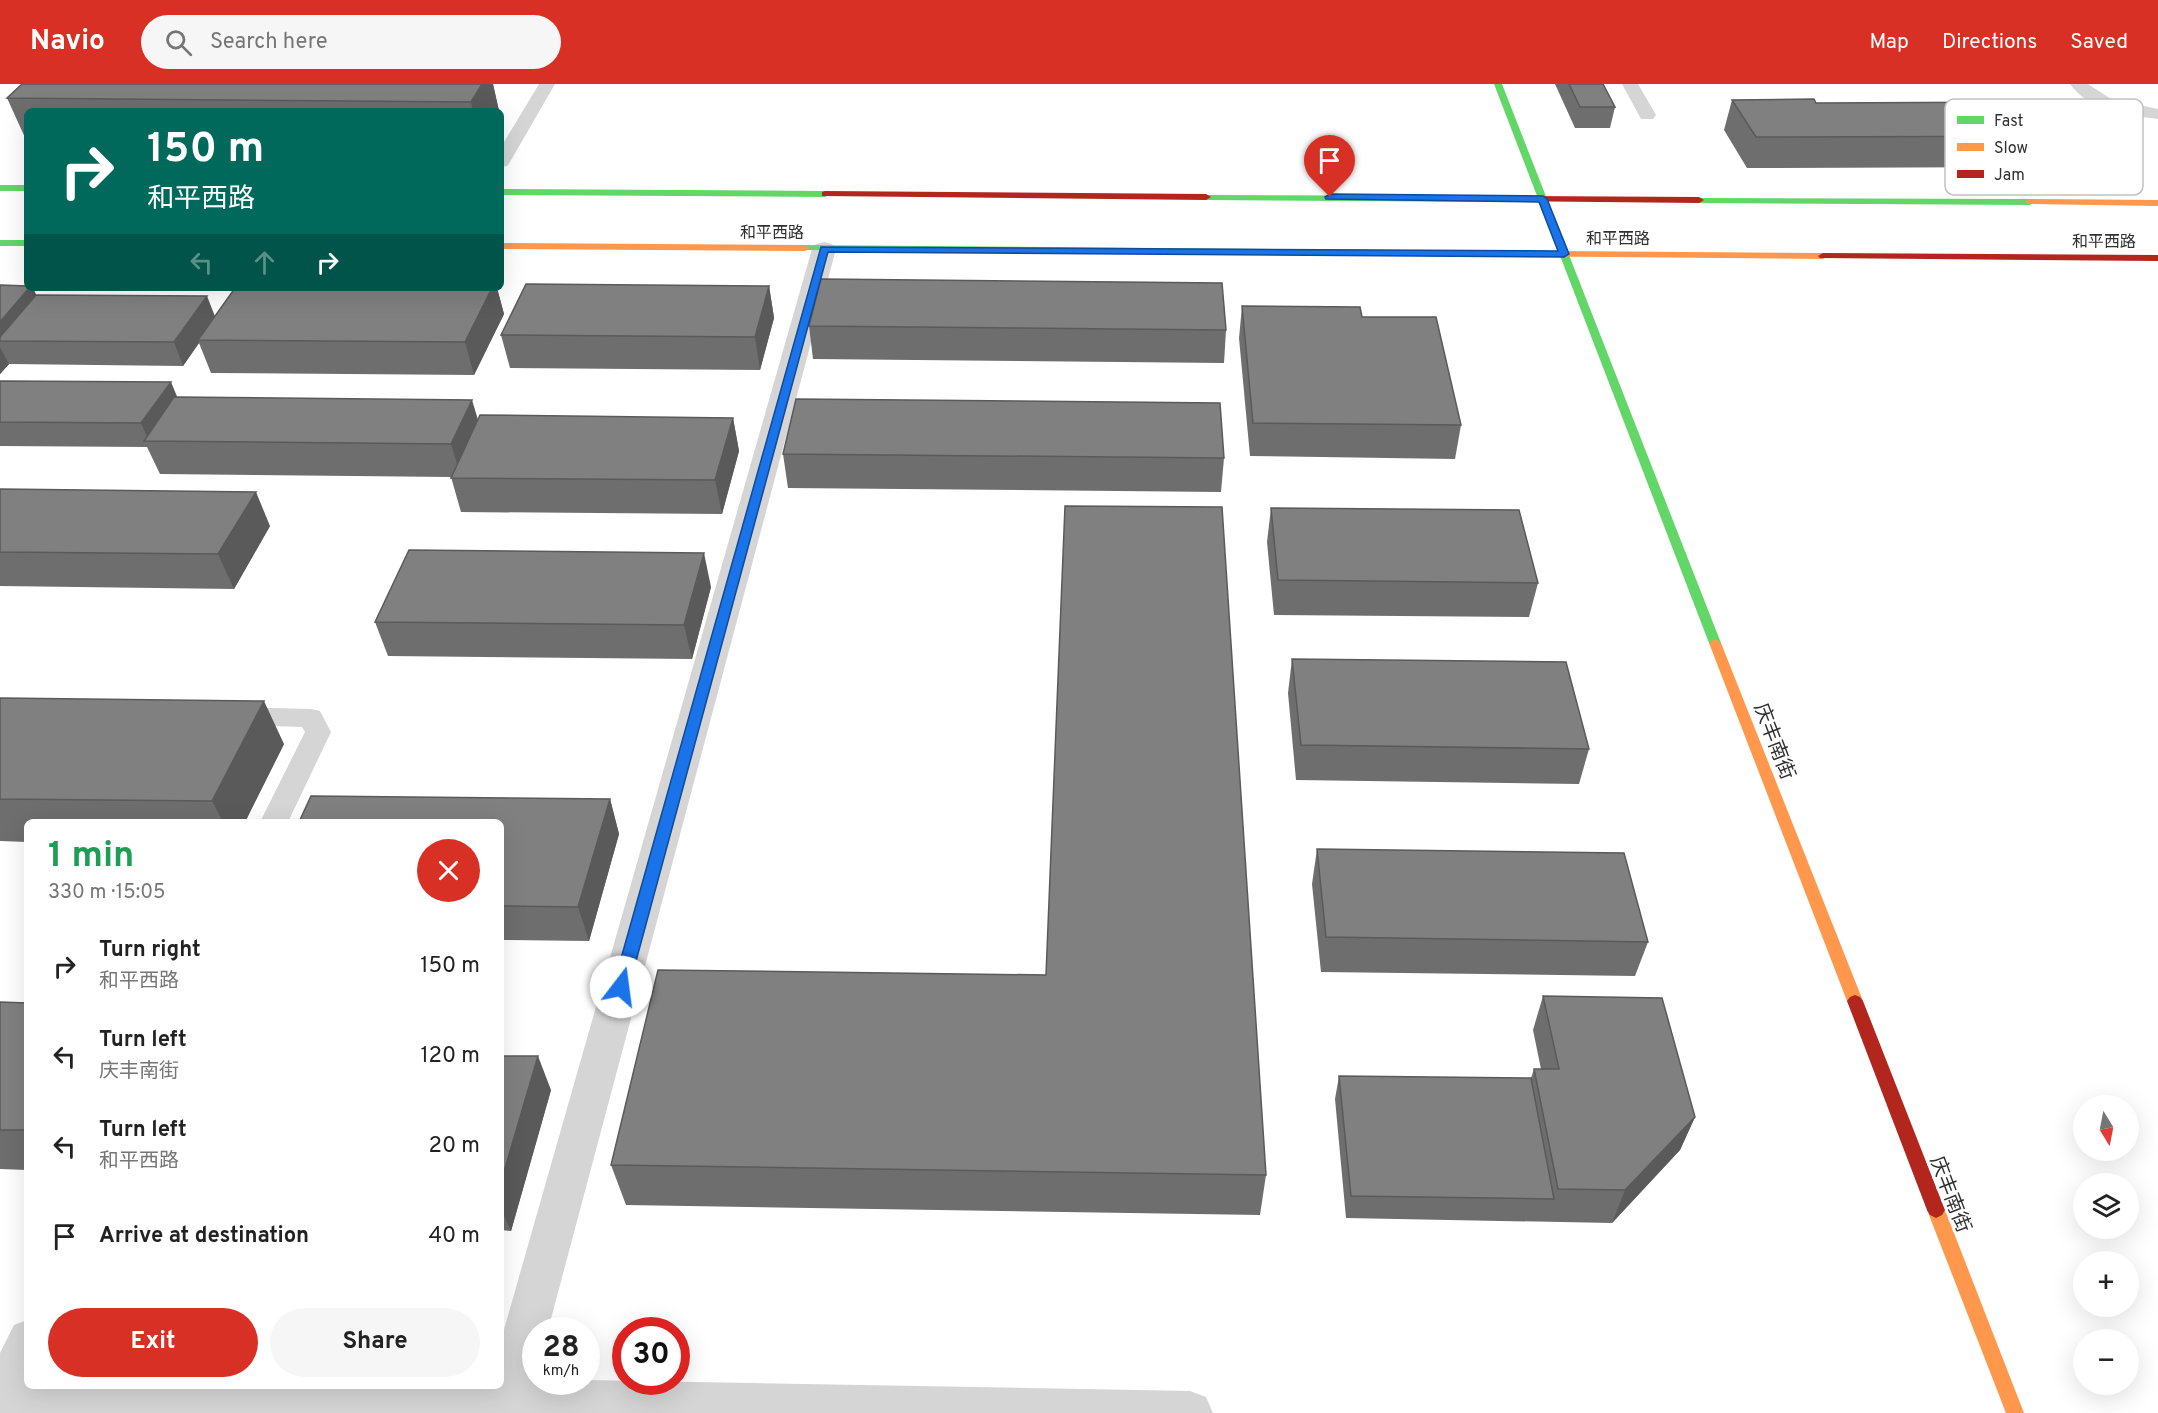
<!DOCTYPE html>
<meta charset="utf-8">
<style>
:root{--surface:#fff;--page:#f6f6f6;--text:#222;--muted:#767676;--accent:#d93025}
body{margin:0;font-family:Overpass,"Noto Sans SC",sans-serif;background:var(--page);color:var(--text);height:100vh;display:flex;flex-direction:column;font-size:22px;white-space:nowrap}
*{box-sizing:border-box;margin:0}
p{font-size:20px;color:var(--muted)}
.icon{flex:none;width:33px;height:33px;fill:none;stroke:currentColor;stroke-width:2;stroke-linecap:round;stroke-linejoin:round}
.map{position:relative;flex:1;overflow:hidden}
.sheet{position:absolute;left:24px;top:735px;width:480px;height:570px;display:flex;flex-direction:column;background:var(--surface);border-radius:9px;box-shadow:0 6px 24px #0002}
.sheet>*{flex:none}
.guide{position:absolute;left:24px;top:24px;width:480px;height:183px;border-radius:9px;box-shadow:0 6px 24px #0002;background:#00695c;color:#fff;overflow:hidden}
.needle{width:39px;rotate:170deg}
.tools{position:absolute;left:2073px;top:1011px;display:grid;gap:12px}
.tools a{display:grid;place-items:center;width:66px;height:66px;border-radius:50%;background:var(--surface);box-shadow:0 6px 24px #0002;font-size:30px}
.speed{position:absolute;left:522px;top:1233px;display:flex;gap:12px;font-size:30px;font-weight:700;text-align:center}
.speed>*{display:grid;place-content:center;width:78px;height:78px;border-radius:50%;background:var(--surface);box-shadow:0 6px 24px #0002;line-height:1}
.speed small{font-size:15px;font-weight:400}
.speed .limit{border:9px solid #d22;background:#fff;color:#111}
.pin{position:absolute;display:grid;place-items:center;width:51px;height:51px;color:#fff;margin:-62px -26px;border-radius:50% 50% 50% 0;rotate:-45deg;box-shadow:0 0 6px #0007}
.pin .icon{rotate:45deg}
.me{position:absolute;width:66px;margin:-33px;rotate:15deg;stroke-linejoin:round;filter:drop-shadow(0 0 4px #0008)}
.turn{display:flex;align-items:center;gap:21px;height:126px;padding:0 24px;font-size:27px}
.turn .icon{width:78px;height:78px;stroke-width:2.5}
.turn b{display:block;font-size:42px;line-height:51px}
.lanes{display:flex;align-items:center;height:57px;padding:0 24px;background:#0003;justify-content:center;gap:30px;direction:ltr}
.lanes .off{opacity:.35}
.round{display:grid;place-items:center;flex:none;width:63px;height:63px;border-radius:32px;background:var(--page)}
.summary{display:flex;align-items:center;justify-content:space-between;height:102px;padding:0 24px}
h1{font-size:36px;font-weight:700;line-height:45px;color:#1e9e55}
.cta{display:flex;gap:12px;margin-top:auto;padding:12px 24px}
.cta a{flex:1;height:69px;border-radius:36px;background:var(--accent);color:#fff;font-size:24px;font-weight:700;line-height:69px;text-align:center}
.cta a+a{background:var(--page);color:var(--text)}
ul{padding:0;list-style:none}
li{display:flex;align-items:center;gap:18px;height:90px;padding:0 24px}
li div{flex:1}
li b{display:block;font-size:22px}
li em{font-style:normal}
header{display:flex;align-items:center;gap:36px;box-sizing:border-box;height:84px;padding:0 30px;background:var(--accent);color:#fff}
header strong{font-size:28px}
nav{display:flex;gap:33px;margin-inline-start:auto;font-size:21px}
.search{width:420px;height:54px;background:var(--page);display:flex;align-items:center;gap:15px;box-sizing:border-box;padding:0 21px;border-radius:33px;color:var(--muted);font-size:22px}
.map>svg:first-child{display:block}
.lines{fill:none;stroke-linecap:round;stroke-linejoin:round}
.lane{fill:#d5d5d5;fill-rule:evenodd}
.street{fill:#d5d5d5;fill-rule:evenodd}
.fast{fill:#63d668;fill-rule:evenodd}
.slow{fill:#ff974d;fill-rule:evenodd}
.jam{fill:#b3261e;fill-rule:evenodd}
.wall{fill:#6e6e6e}
.shaded-wall{fill:#5a5a5a}
.building{fill:#808080;stroke:#5a5a5a;stroke-width:1.5}
.route{fill:#1a73e8;stroke:#114b97;stroke-width:1.5}
.labels{text-anchor:middle;stroke-width:6;stroke-linejoin:round;paint-order:stroke}
.far-street-label{font-size:16px;fill:#313131;stroke:#fff}
.street-label{font-size:20px;fill:#313131;stroke:#fff}
.key{fill:#fff;stroke:#c1c1c1;stroke-width:1.5}
.key-label{font-size:16px;fill:#313131}
</style>
<header>
<strong>Navio</strong>
<div class="search"><svg class="icon" aria-label="search" viewBox="0 0 24 24"><circle cx="10" cy="10" r="6"/><path d="M15 15l6 6"/></svg>Search here</div>
<nav><a>Map</a><a>Directions</a><a>Saved</a></nav>
</header>
<div class="map">
<svg width="2158" height="1329" viewBox="0 0 2158 1329">
<rect width="100%" height="100%" fill="#fff"/>
<g class="lines">
<!-- lane -->
<g class="lane">
<path d="M539,0h16l-45,78 -3,4 -6,1v-20z"/>
<path d="M1622,0h16l18,31 -3,4h-12z"/>
<path d="M2070,0h18l23,15 47,10v10c-31,-4 -69,-8 -88,-35z"/>
<path d="M233,623l78,2 9,2 11,21 -43,90h-28l45,-90 -3,-5 -69,-2 -9,-3 -4,-6 4,-6z"/>
<path d="M27,1236v56l-14,29 -13,5v-57l14,-28z"/>
</g>
<!-- street -->
<path class="street" d="M824,158l8,2 4,5 -288,1081h-12v52l50,-2 604,11 16,6 7,16h-1213v-43h27v16h474v-46l311,-1091 4,-5z"/>
<!-- fast -->
<g class="fast">
<path d="M1494,0h8l219,559 -2,3h-8l-2,-3z"/>
<rect x="0" y="101" width="27" height="6"/>
<path d="M501,105l324,2 5,3 -5,3 -324,-2z"/>
<path d="M1203,111l298,1 5,3 -5,3 -295,-2 -5,-3z"/>
<path d="M1696,114l334,1 5,3 -5,3 -331,-2 -5,-3z"/>
<rect x="0" y="156" width="27" height="6"/>
<path d="M805,161l598,5 5,3 -5,3 -601,-6 -2,-2z"/>
</g>
<!-- slow -->
<g class="slow">
<path d="M2030,115l128,1v6l-131,-2 -2,-2z"/>
<path d="M501,159l304,2 5,3 -5,3 -304,-2z"/>
<path d="M1403,166l420,3 5,3 -5,3 -423,-4v-4z"/>
<path d="M1715,555l6,4 142,358 -3,4 -5,2 -5,-2 -3,-4 -138,-358z"/>
<path d="M1936,1118l6,3 3,5 79,203h-18l-79,-203 3,-5z"/>
</g>
<!-- jam -->
<g class="jam">
<path d="M825,107l381,3 5,3 -5,3 -384,-4v-4z"/>
<path d="M1501,112l198,1 5,3 -5,3 -201,-2 -2,-2z"/>
<path d="M1823,169l335,2v6l-338,-3 -2,-2z"/>
<path d="M1855,911l5,2 3,4 82,209 -3,5 -6,3 -6,-3 -3,-5 -80,-209 3,-4z"/>
</g>
</g>
<!-- wall -->
<g class="wall">
<path d="M22,0h471l6,27h-472v31l-20,-44z"/>
<path d="M1555,0h48l12,23 -5,21h-35z"/>
<path d="M1732,16l84,3 265,33 -14,31 -320,1 -23,-38z"/>
<path d="M0,201l33,3 3,7 179,21 20,-28h262l7,26 -30,61 -263,-2 -12,-30 -16,23 -174,-2 -9,10z"/>
<path d="M769,202l5,32 -14,52 -250,-2 -9,-33z"/>
<path d="M1242,222l120,11 99,108 -6,34 -205,-3 -11,-118z"/>
<path d="M809,242l417,4 -2,33 -411,-4z"/>
<path d="M0,297l177,16 301,23 255,-2 6,33 -17,63 -261,-2 -10,-35 -291,-3 -13,-27 -147,-1z"/>
<path d="M783,370l441,4 -3,34 -433,-4z"/>
<path d="M0,405l270,37 -36,63 -234,-3z"/>
<path d="M1271,424l267,75 -9,34 -255,-2 -7,-73z"/>
<path d="M711,503l-19,72 -304,-3 -13,-34z"/>
<path d="M1292,575l297,90 -10,35 -283,-4 -8,-87z"/>
<path d="M0,614l284,46 -39,78h-218v20l-27,-1z"/>
<path d="M610,715l9,35 -30,107 -88,-1v-118z"/>
<path d="M1317,765l331,93 -13,34 -314,-4 -9,-88z"/>
<path d="M1543,912l152,121 -15,33 -68,73 -266,-5 -11,-119 4,-23 192,2 3,-9h7l-8,-39z"/>
<path d="M0,918l27,1v167l-27,-1z"/>
<path d="M501,972l50,34 -40,141 -10,-1z"/>
<path d="M611,1081l655,10 -6,40 -634,-10z"/>
</g>
<!-- shaded-wall -->
<g class="shaded-wall">
<path d="M482,0h11l6,27h-26l-2,-9z"/>
<path d="M769,202l5,32 -14,52 -5,-33z"/>
<path d="M29,204h4l14,30 -47,23v-19z"/>
<path d="M492,204h5l7,26 -30,61 -9,-33z"/>
<path d="M207,212l9,23 -18,21 1,3 -16,23 -9,-24z"/>
<path d="M0,263l9,17 -9,10z"/>
<path d="M171,298l10,24 -32,35 -8,-18z"/>
<path d="M472,316l10,33 -21,44 -10,-33z"/>
<path d="M733,334l6,33 -17,63 -7,-34z"/>
<path d="M256,408l14,34 -36,63 -16,-35z"/>
<path d="M704,469l7,34 -19,72 -8,-34z"/>
<path d="M264,617l20,43 -39,78h-22l-11,-21z"/>
<path d="M610,715l9,35 -30,107 -11,-34z"/>
<path d="M538,972l13,34 -40,141 -10,-22v-27z"/>
<path d="M1695,1033l-15,33 -68,73 13,-33z"/>
</g>
<!-- building -->
<g class="building">
<path d="M22,0h460l-11,18 -464,-4z"/>
<path d="M1569,0h34l12,23h-35z"/>
<path d="M1814,15l2,4 233,-1 32,34 -325,1 -24,-37z"/>
<path d="M821,195l401,4 4,47 -417,-4z"/>
<path d="M526,200l243,2 -14,51 -254,-2z"/>
<path d="M0,201l27,1v2h2l-29,34z"/>
<path d="M235,204h257l-27,54 -267,-2z"/>
<path d="M36,211l171,1 -33,46 -174,-1v-4z"/>
<path d="M1242,222l118,1 2,10h74l25,108 -208,-2z"/>
<path d="M0,297l171,1 -30,41 -141,-1z"/>
<path d="M174,313l298,3 -21,44 -307,-3z"/>
<path d="M796,315l424,4 4,55 -441,-4z"/>
<path d="M480,331l253,3 -18,62 -264,-2z"/>
<path d="M0,405l256,3 -38,62 -218,-2z"/>
<path d="M1065,422l157,1 44,668 -655,-10 47,-195 388,5z"/>
<path d="M1271,424l248,2 19,73 -260,-3z"/>
<path d="M409,466l295,3 -20,72 -309,-3z"/>
<path d="M1292,575l274,3 23,87 -288,-4z"/>
<path d="M0,614l264,3 -52,100 -212,-2z"/>
<path d="M311,712l299,3 -32,108 -77,-1v-84h-202z"/>
<path d="M1317,765l307,4 24,89 -322,-5z"/>
<path d="M1543,912l119,2 33,119 -70,73 -67,-1 -24,-120h25z"/>
<path d="M0,918l27,1v127h-27z"/>
<path d="M501,972h37l-37,126z"/>
<path d="M1339,992l192,2 23,121 -203,-3z"/>
</g>
<!-- route -->
<path class="route" d="M1330,110l213,2 4,3 22,55 -5,3 -736,-5 -199,735 -3,4 -5,2 -6,-2 -2,-4 208,-740 737,4 -19,-49 -213,-3 -1,-2z"/>
<g class="labels">
<!-- far-street labels -->
<g class="far-street-label">
<text x="772" y="154">和平西路</text>
<text x="1618" y="160">和平西路</text>
<text x="2104" y="163">和平西路</text>
</g>
<!-- street labels -->
<g class="street-label">
<text transform="translate(1775 657) rotate(69)" y="7">庆丰南街</text>
<text transform="translate(1951 1110) rotate(69)" y="7">庆丰南街</text>
</g>
</g>
<!-- legend -->
<rect x="1945" y="15" width="198" height="96" rx="9" class="key"/>
<rect x="1957" y="32" width="27" height="8" fill="#63d668"/>
<rect x="1957" y="59" width="27" height="8" fill="#ff974d"/>
<rect x="1957" y="86" width="27" height="8" fill="#b3261e"/>
<g class="key-label">
<text x="1994" y="42">Fast</text>
<text x="1994" y="69">Slow</text>
<text x="1994" y="96">Jam</text>
</g>
</svg>
<div class="tools">
<a><svg class="needle" viewBox="-14 -14 28 28"><path d="M0-13l5 13h-10z" fill="#e53935"/><path d="M0 13l5-13h-10z" fill="#767676"/></svg></a>
<a><svg class="icon" aria-label="layers" viewBox="0 0 24 24"><path d="M12 4l9 5-9 5-9-5zM3 14l9 5 9-5"/></svg></a>
<a>+</a>
<a>−</a>
</div>
<div class="speed"><div>28<small>km/h</small></div><div class="limit">30</div></div>
<div class="pin" style="left:1330px;top:113px;background:#d93025"><svg class="icon" aria-label="arrive" viewBox="0 0 24 24"><path d="M6 21V4h12l-3 4 3 4H6"/></svg></div>
<svg class="me" style="left:621px;top:903px" viewBox="-20 -20 40 40"><circle r="19" fill="#fff"/><path d="M0-13L10 11 0 6-10 11z" fill="#1a73e8"/></svg>
<div class="guide">
<div class="turn"><svg class="icon" aria-label="right" viewBox="0 0 24 24"><path d="M7 20v-9h11M14 6l5 5-5 5"/></svg><div><b>150 m</b>和平西路</div></div>
<div class="lanes"><svg class="icon off" aria-label="left" viewBox="0 0 24 24"><path d="M17 20v-9H6M10 6l-5 5 5 5"/></svg><svg class="icon off" aria-label="ahead" viewBox="0 0 24 24"><path d="M12 20V5M6 11l6-6 6 6"/></svg><svg class="icon" aria-label="right" viewBox="0 0 24 24"><path d="M7 20v-9h11M14 6l5 5-5 5"/></svg></div>
</div>
<section class="sheet">
<div class="summary"><div><h1>1 min</h1><p>330 m · 15:05</p></div><a class="round" style="background:#d93025;color:#fff"><svg class="icon" aria-label="close" viewBox="0 0 24 24"><path d="M6 6l12 12M18 6L6 18"/></svg></a></div>
<ul>
<li><svg class="icon" aria-label="right" viewBox="0 0 24 24"><path d="M7 20v-9h11M14 6l5 5-5 5"/></svg><div><b>Turn right</b><p>和平西路</p></div><em>150 m</em></li>
<li><svg class="icon" aria-label="left" viewBox="0 0 24 24"><path d="M17 20v-9H6M10 6l-5 5 5 5"/></svg><div><b>Turn left</b><p>庆丰南街</p></div><em>120 m</em></li>
<li><svg class="icon" aria-label="left" viewBox="0 0 24 24"><path d="M17 20v-9H6M10 6l-5 5 5 5"/></svg><div><b>Turn left</b><p>和平西路</p></div><em>20 m</em></li>
<li><svg class="icon" aria-label="arrive" viewBox="0 0 24 24"><path d="M6 21V4h12l-3 4 3 4H6"/></svg><div><b>Arrive at destination</b></div><em>40 m</em></li>
</ul>
<div class="cta"><a>Exit</a><a>Share</a></div>
</section>
</div>
